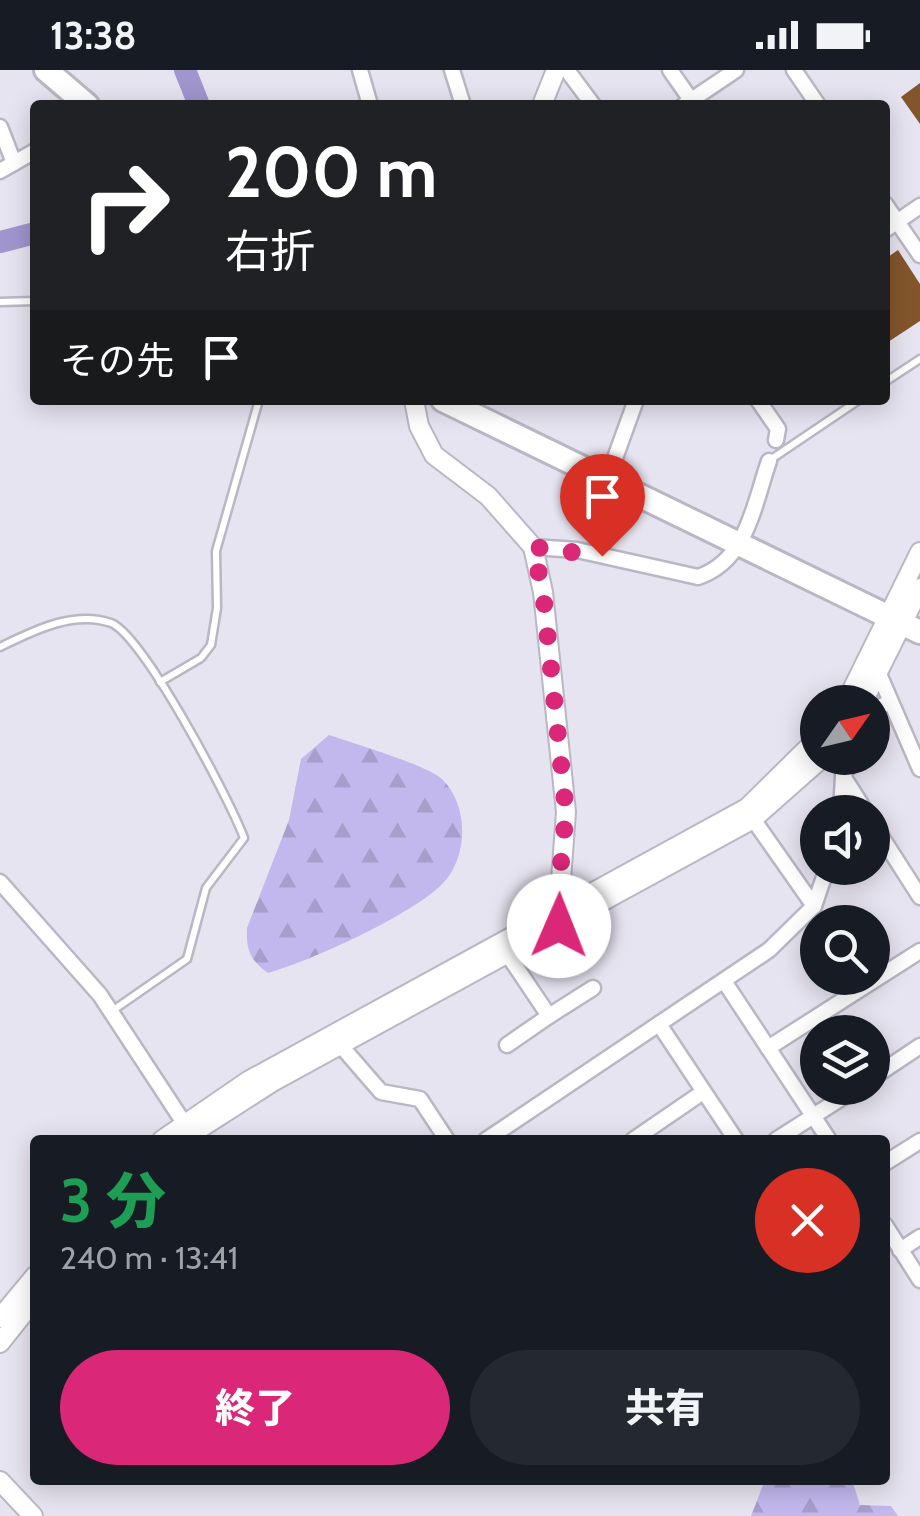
<!DOCTYPE html>
<html lang="ja">
<meta charset="utf-8">
<style>
:root{--surface:#171b24;--page:#242831;--text:#f1f3f6;--muted:#9ea1a6;--accent:#db2777}
body{margin:0;font-family:Cabin,"Noto Sans JP",sans-serif;background:var(--page);color:var(--text);height:100vh;display:flex;flex-direction:column;font-size:38px;white-space:nowrap}
*{box-sizing:border-box;margin:0}
p{font-size:32px;color:var(--muted)}
.icon{flex:none;width:55px;height:55px;fill:none;stroke:currentColor;stroke-width:2;stroke-linecap:round;stroke-linejoin:round}
.map{position:relative;flex:1;overflow:hidden}
.drawer{position:absolute;left:30px;top:1065px;width:860px;height:350px;display:flex;flex-direction:column;background:var(--surface);border-radius:10px;box-shadow:0 5px 25px #0003}
.drawer>*{flex:none}
.hud{position:absolute;left:30px;top:30px;width:860px;height:305px;border-radius:10px;box-shadow:0 5px 25px #0003;background:#202124;color:#fff;overflow:hidden}
.needle{width:65px;rotate:56deg}
.tools{position:absolute;left:800px;top:615px;display:grid;gap:20px}
.tools a{display:grid;place-items:center;width:90px;height:90px;border-radius:50%;background:var(--surface);box-shadow:0 5px 25px #0003;font-size:50px}
.pin{position:absolute;display:grid;place-items:center;width:85px;height:85px;color:#fff;margin:-102px -42px;border-radius:50% 50% 50% 0;rotate:-45deg;box-shadow:0 0 10px #0007}
.pin .icon{rotate:45deg}
.me{position:absolute;width:110px;margin:-55px;rotate:1deg;stroke-linejoin:round;filter:drop-shadow(0 0 8px #0008)}
.turn{display:flex;align-items:center;gap:35px;height:210px;padding:0 30px;font-size:45px}
.turn .icon{width:130px;height:130px;stroke-width:2.5}
.turn b{display:block;font-size:70px;line-height:85px}
.then{display:flex;align-items:center;height:95px;padding:0 30px;background:#0003;gap:20px;font-size:38px}
.round{display:grid;place-items:center;flex:none;width:105px;height:105px;border-radius:52px;background:var(--page)}
.summary{display:flex;align-items:center;justify-content:space-between;height:170px;padding:0 30px}
h1{font-size:60px;font-weight:800;line-height:75px;color:#1e9e55}
.primary-button{display:flex;gap:20px;margin-top:auto;padding:20px 30px}
.primary-button a{flex:1;height:115px;border-radius:60px;background:var(--accent);color:#fff;font-size:40px;font-weight:800;line-height:115px;text-align:center}
.primary-button a+a{background:var(--page);color:var(--text)}
.status{display:flex;justify-content:space-between;align-items:center;height:70px;padding:0 50px;background:var(--surface);direction:ltr}
.status svg{height:28px;fill:currentColor}
.map>svg:first-child{display:block}
.forest{fill:url(#forest-firs)}
.lines{fill:none;stroke-linecap:round;stroke-linejoin:round}
.river{stroke:#a195ce;stroke-width:22}
.building{fill:#84552c}
.service-casing{stroke:#b9b7c3;stroke-width:11}
.minor-casing{stroke:#b9b7c3;stroke-width:19}
.tertiary-casing{stroke:#b9b7c3;stroke-width:22}
.primary-casing{stroke:#b9b7c3;stroke-width:28}
.service{stroke:#fff;stroke-width:6}
.minor{stroke:#fff;stroke-width:14}
.tertiary{stroke:#fff;stroke-width:18}
.primary{stroke:#fff;stroke-width:22}
.route{stroke:#db2777;stroke-width:18;stroke-dasharray:0 32.4}
</style>
<div class="status"><b>13:38</b><svg viewBox="0 0 49 12"><path d="M0 12V9h3v3zM5 12V6h3v6zM10 12V3h3v9zM15 12V0h3v12zM26 1h20v11H26zM47 4h2v5h-2z"/></svg></div>
<div class="map">
<svg width="920" height="1446" viewBox="0 0 920 1446">
<defs>
<pattern id="forest-firs" width="22" height="20" patternUnits="userSpaceOnUse" patternTransform="scale(2.5)"><rect width="22" height="20" fill="#c2b8ed"/><path d="M5 1l3.5 6h-7zM16 11l3.5 6h-7z" fill="#a69ecb"/></pattern>
</defs>
<rect width="100%" height="100%" fill="#e7e4f1"/>
<!-- forest -->
<g class="forest">
<path d="M329,665c21,7 100,31 113,44 28,27 27,83 -4,109 -34,30 -125,72 -170,85 -18,-13 -22,-23 -21,-45l42,-108 12,-61z"/>
<path d="M765,1410h87l8,25 31,1 7,10h-147z"/>
</g>
<g class="lines">
<!-- river -->
<g class="river">
<path d="M185,0l14,35"/>
<path d="M0,172l35,-9"/>
</g>
</g>
<!-- building -->
<g class="building">
<path d="M920,13v41l-19,-27z"/>
<path d="M898,180l22,34v37l-35,23v-85z"/>
</g>
<g class="lines">
<!-- service casing -->
<g class="service-casing">
<g id="service">
<path d="M0,232l35,-1"/>
<path d="M885,312l35,-23"/>
<path d="M770,390l89,-60"/>
<path d="M0,577c33,-16 73,-37 111,-24 32,12 119,177 133,215l-38,50 -19,71 -75,52"/>
<path d="M160,612l41,-24 10,-13 6,-37 -1,-57 43,-151"/>
</g>
</g>
<!-- minor casing -->
<g class="minor-casing">
<g id="minor">
<path d="M360,0l10,35"/>
<path d="M452,0l11,35"/>
<path d="M567,0l26,35"/>
<path d="M670,0l21,30"/>
<path d="M794,0l24,35"/>
<path d="M684,35l52,-35"/>
<path d="M0,57l14,36"/>
<path d="M0,101l35,-20"/>
<path d="M885,134l35,51"/>
<path d="M885,160l35,-24"/>
<path d="M758,330l20,29 -2,11"/>
<path d="M607,410l29,-80"/>
<path d="M533,477l44,3 121,27c49,-16 56,-73 71,-116"/>
<path d="M879,604l41,95"/>
<path d="M872,651l8,-14 9,-5"/>
<path d="M843,706l23,36"/>
<path d="M841,742l2,-36 10,-18"/>
<path d="M753,749l61,87"/>
<path d="M872,752l48,75"/>
<path d="M0,812l100,113 84,128"/>
<path d="M724,911l105,159"/>
<path d="M549,946l44,-28"/>
<path d="M659,954l77,116"/>
<path d="M507,975l42,-29 -41,-61"/>
<path d="M342,977l39,45 39,7 27,41"/>
<path d="M768,978l152,-97"/>
<path d="M872,1008l48,-32"/>
<path d="M486,1070l283,-190 45,-44 13,-38"/>
<path d="M633,1070l70,-48"/>
<path d="M776,1070l81,-52"/>
<path d="M885,1093l35,-22"/>
<path d="M885,1155l35,55"/>
<path d="M900,1180l20,-13"/>
</g>
</g>
<!-- tertiary casing -->
<g class="tertiary-casing">
<g id="tertiary">
<path d="M542,35l14,-35"/>
<path d="M414,330l5,26 15,29 54,41 45,51 10,45 23,220 -8,109"/>
<path d="M846,632l74,-150"/>
<path d="M863,632l57,-114"/>
<path d="M162,1070l86,-59 499,-273 71,-70"/>
<path d="M182,1070l92,-59 479,-262 69,-61"/>
<path d="M0,1248l35,-42"/>
<path d="M0,1273l35,-44"/>
<path d="M0,1411l33,35"/>
</g>
</g>
<!-- primary casing -->
<g class="primary-casing">
<g id="primary">
<path d="M46,0l41,35"/>
<path d="M443,330l477,232"/>
</g>
</g>
<!-- service -->
<use href="#service" class="service"/>
<!-- minor -->
<use href="#minor" class="minor"/>
<!-- tertiary -->
<use href="#tertiary" class="tertiary"/>
<!-- primary -->
<use href="#primary" class="primary"/>
</g>
<g class="lines">
<!-- route -->
<path class="route" d="M559,856l-3,-12 10,-102 -23,-220 -10,-45 69,9"/>
</g>
</svg>
<div class="tools">
<a><svg class="needle" viewBox="-14 -14 28 28"><path d="M0-13l5 13h-10z" fill="#e53935"/><path d="M0 13l5-13h-10z" fill="#9ea1a6"/></svg></a>
<a><svg class="icon" aria-label="sound" viewBox="0 0 24 24"><path d="M4 9h4l5-4v14l-5-4H4zM17 9q2 3 0 6"/></svg></a>
<a><svg class="icon" aria-label="search" viewBox="0 0 24 24"><circle cx="10" cy="10" r="6"/><path d="M15 15l6 6"/></svg></a>
<a><svg class="icon" aria-label="layers" viewBox="0 0 24 24"><path d="M12 4l9 5-9 5-9-5zM3 14l9 5 9-5"/></svg></a>
</div>
<div class="pin" style="left:602px;top:486px;background:#d93025"><svg class="icon" aria-label="arrive" viewBox="0 0 24 24"><path d="M6 21V4h12l-3 4 3 4H6"/></svg></div>
<svg class="me" style="left:559px;top:856px" viewBox="-20 -20 40 40"><circle r="19" fill="#fff"/><path d="M0-13L10 11 0 6-10 11z" fill="#db2777"/></svg>
<div class="hud">
<div class="turn"><svg class="icon" aria-label="right" viewBox="0 0 24 24"><path d="M7 20v-9h11M14 6l5 5-5 5"/></svg><div><b>200 m</b>右折</div></div>
<div class="then">その先<svg class="icon" aria-label="arrive" viewBox="0 0 24 24"><path d="M6 21V4h12l-3 4 3 4H6"/></svg></div>
</div>
<section class="drawer">
<div class="summary"><div><h1>3 分</h1><p>240 m · 13:41</p></div><a class="round" style="background:#d93025;color:#fff"><svg class="icon" aria-label="close" viewBox="0 0 24 24"><path d="M6 6l12 12M18 6L6 18"/></svg></a></div>
<div class="primary-button"><a>終了</a><a>共有</a></div>
</section>
</div>
